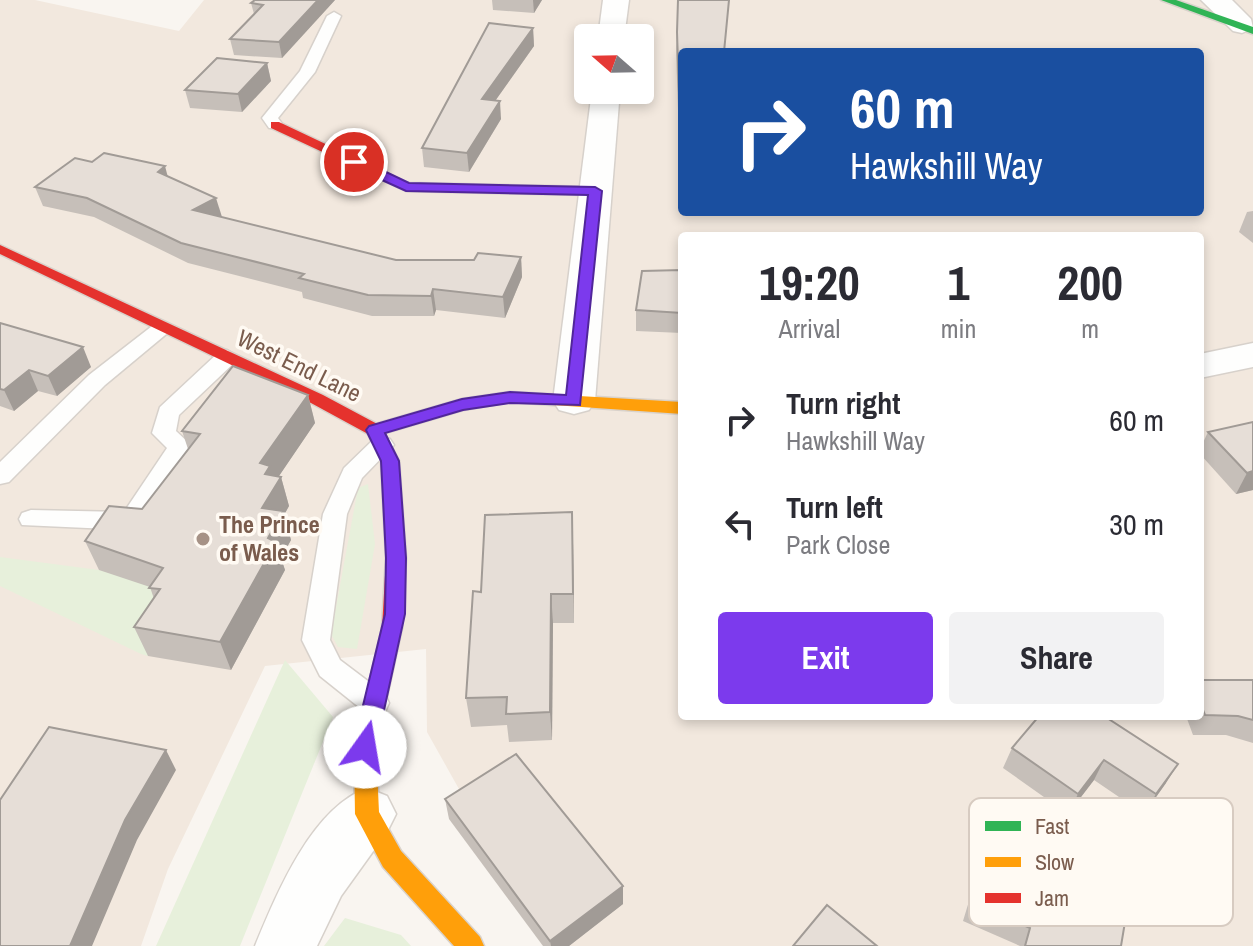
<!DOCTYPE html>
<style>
:root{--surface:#fff;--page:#f2f2f3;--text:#2b2b33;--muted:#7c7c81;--accent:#7c3aed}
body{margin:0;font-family:"Archivo Narrow",sans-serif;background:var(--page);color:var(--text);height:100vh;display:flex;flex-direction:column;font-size:30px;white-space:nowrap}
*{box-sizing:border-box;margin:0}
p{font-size:26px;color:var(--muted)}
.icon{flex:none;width:44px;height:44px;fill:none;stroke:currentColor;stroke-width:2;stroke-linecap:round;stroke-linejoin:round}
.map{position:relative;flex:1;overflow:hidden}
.sheet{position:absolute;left:678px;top:232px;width:526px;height:488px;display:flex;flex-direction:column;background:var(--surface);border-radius:8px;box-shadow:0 4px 12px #0003}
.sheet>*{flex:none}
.top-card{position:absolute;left:678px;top:48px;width:526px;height:168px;border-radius:8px;box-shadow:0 4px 12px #0003;background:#1a4fa0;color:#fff;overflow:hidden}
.needle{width:52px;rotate:290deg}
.fabs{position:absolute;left:574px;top:24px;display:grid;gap:16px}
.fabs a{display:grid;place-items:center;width:80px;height:80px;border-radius:8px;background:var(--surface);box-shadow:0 4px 12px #0003;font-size:40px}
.pin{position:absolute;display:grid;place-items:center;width:68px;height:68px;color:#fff;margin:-34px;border:4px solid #fff;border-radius:50%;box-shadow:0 2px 8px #0007}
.me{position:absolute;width:88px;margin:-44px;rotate:13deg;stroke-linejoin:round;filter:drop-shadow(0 0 6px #0008)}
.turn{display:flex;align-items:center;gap:28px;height:168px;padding:0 40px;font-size:36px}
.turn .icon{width:104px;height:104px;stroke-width:2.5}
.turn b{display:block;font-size:56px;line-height:68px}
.eta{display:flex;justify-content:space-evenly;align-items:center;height:136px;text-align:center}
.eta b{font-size:48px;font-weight:700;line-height:56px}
.action{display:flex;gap:16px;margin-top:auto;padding:16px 40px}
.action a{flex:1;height:92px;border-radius:8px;background:var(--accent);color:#fff;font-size:32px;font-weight:700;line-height:92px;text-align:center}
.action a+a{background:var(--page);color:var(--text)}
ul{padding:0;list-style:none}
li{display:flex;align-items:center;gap:24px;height:104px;padding:0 40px}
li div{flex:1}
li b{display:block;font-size:30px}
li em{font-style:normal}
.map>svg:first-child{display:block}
.residential{fill:#f2e8de;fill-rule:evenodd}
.green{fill:#e7f0db}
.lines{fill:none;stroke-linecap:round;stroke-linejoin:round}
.lane-casing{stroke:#d7d1cb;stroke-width:3}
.street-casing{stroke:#d7d1cb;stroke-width:3}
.fast-casing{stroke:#d9d2cb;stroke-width:3}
.slow-casing{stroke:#d9d2cb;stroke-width:3}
.jam-casing{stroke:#d9d2cb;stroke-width:3}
.lane{fill:#fefefd;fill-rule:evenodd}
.street{fill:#fefefd;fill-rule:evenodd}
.fast{fill:#30b455;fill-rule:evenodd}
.slow{fill:#ff9f0a;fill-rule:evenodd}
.jam{fill:#e5322d;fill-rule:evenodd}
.wall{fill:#c6bfb9}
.shaded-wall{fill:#a19b96}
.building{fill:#e6ded7;stroke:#a19b96;stroke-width:2}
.route{fill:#7c3aed;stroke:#51269a;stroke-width:2}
.poi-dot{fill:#a69286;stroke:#fffaf3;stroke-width:3}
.labels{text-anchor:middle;stroke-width:7;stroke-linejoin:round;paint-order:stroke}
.street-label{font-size:24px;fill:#7a5c4d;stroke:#fffaf3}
.poi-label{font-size:24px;font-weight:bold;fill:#7a5c4d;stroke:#fffaf3;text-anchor:start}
.key{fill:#fffaf3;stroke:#d7cbc1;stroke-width:2}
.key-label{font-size:22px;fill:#7a5c4d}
</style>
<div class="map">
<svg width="1253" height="946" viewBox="0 0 1253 946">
<rect width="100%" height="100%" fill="#f9f5f0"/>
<!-- residential -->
<path class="residential" d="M0,0h35l144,31 25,-31h1049v946h-706l-120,-214 -1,-83 -161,17 -97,203 -27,77h-141zM588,38h52v52h-52zM682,52h518v160h-518zM682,236h518v480h-518z"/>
<!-- green -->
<g class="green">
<path d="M368,484l7,60 -18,105 -19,-2 -7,-13 27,-146z"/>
<path d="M0,557l99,13 80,21 -7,27 -24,38 -7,-2 -141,-68z"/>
<path d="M285,660l48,57 -93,229h-84z"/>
<path d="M345,918l56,17 10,11h-87z"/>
</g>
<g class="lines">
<!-- lane casing -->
<g class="lane-casing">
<g id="lane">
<path d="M334,12l7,4 -26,56 -37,46 5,7 -2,3h-12l-7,-10 38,-47 27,-55z"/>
<path d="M163,321l10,6 -3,4 -65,54 -96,97 -9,2v-22l89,-87 67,-52z"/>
<path d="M227,350l11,7 -3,5 -56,53 -3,16 16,15 -52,81 -9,3 -109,-5 -3,-6 3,-6 9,-3 93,2 43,-64 -15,-15 8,-26 59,-55z"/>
<path d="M382,437l8,2 4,6 -32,33 -15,36 -17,126 10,20 45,34 4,9 -4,9 -10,3 -10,-3 -45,-36 -18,-36 21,-126 21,-46 30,-29z"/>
</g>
</g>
<!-- street casing -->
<g class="street-casing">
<g id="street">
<path d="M603,0h26l-5,38h-26z"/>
<path d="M1201,0h31l19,19 2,9 -11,5 -9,-2z"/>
<path d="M592,90h28l-25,311 -6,9 -15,4 -15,-4 -6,-9z"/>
<path d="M1253,343v24l-53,11v-24z"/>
<path d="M367,788l20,8 9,18 -9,18 -46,64 -24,50h-62c22,-53 56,-137 112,-158z"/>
</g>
</g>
<!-- fast casing -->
<g class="fast-casing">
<path id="fast" d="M1161,0h15l77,27v7z"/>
</g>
<!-- slow casing -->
<g class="slow-casing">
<g id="slow">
<path d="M510,392l172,10v12l-172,-12 -47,8 -88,26 -9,-6 3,-4 93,-27z"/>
<path d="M392,620l7,2 3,6 -26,119 3,65 22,39 79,86 4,9h-30l-71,-79 -28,-53 -1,-67 28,-119 3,-6z"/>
</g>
</g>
<!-- jam casing -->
<g class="jam-casing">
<g id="jam">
<path d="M271,122h8l129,61 187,4 7,4 -7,4 -189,-4 -135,-63z"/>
<path d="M0,245l323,150 58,31 18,35 7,97 -4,70 -3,6 -7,2 -7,-2 -3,-6 4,-70 -5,-97 -13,-27 -57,-31 -311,-149z"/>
</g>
</g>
<!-- lane -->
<use href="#lane" class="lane"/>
<!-- street -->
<use href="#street" class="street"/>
<!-- fast -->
<use href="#fast" class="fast"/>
<!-- slow -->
<use href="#slow" class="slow"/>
<!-- jam -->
<use href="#jam" class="jam"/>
</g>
<!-- wall -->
<g class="wall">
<path d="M255,0h80l-53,58 -48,-3 -4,-16 24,-25 -3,-11z"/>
<path d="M492,0h50l-8,13 -41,-3z"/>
<path d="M678,0l4,52v120h-2l-4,-123z"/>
<path d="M533,28l1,18 -39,55 6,18 -32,53 -45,-5 -2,-19z"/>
<path d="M267,63l4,18 -29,31 -52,-4 -5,-18z"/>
<path d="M92,162l76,14 53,41 175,43h78l47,-3 1,20 -17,41 -69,-8 -2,6h-62l-69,-18 -1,-6 -114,-29 -94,-46 -51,-11 -8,-19z"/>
<path d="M1253,211v32l-14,-11 8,-20z"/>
<path d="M682,270v63l-46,-2v-21z"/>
<path d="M0,323l91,44 -34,29 -19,-5 -24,20 -14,-5z"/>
<path d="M308,395l7,28 -37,54h3l8,29 -5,9 7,25 -10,18 4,12 -54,100 -83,-14 -14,-29 20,-28 -4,-12 -51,-17 -14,-29 57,-32 46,-60 -6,-18z"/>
<path d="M1253,422v68l-17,4 -36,-40v-5l8,-17z"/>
<path d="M573,542l1,81h-21l-1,117 -43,2 -2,-17 -36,2 -5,-29 15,-106z"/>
<path d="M1253,679v64l-27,-8h-33l-7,-19h14v-36z"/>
<path d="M1039,716l127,67 -22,31 -50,-34 -26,34 -65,-46 9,-20z"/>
<path d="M445,799l178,87v18l-54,42h-26l-94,-127z"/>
<path d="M998,813l70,79 53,54h-101l-57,-25 27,-89z"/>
</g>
<!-- shaded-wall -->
<g class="shaded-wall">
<path d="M318,0h17l-53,58 -3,-16z"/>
<path d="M533,0h9l-8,13z"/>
<path d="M533,28l1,18 -51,72 -1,-19z"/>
<path d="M267,63l4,18 -29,31 -4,-18z"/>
<path d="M500,101l1,18 -32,53 -2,-19z"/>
<path d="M165,166l5,19 -12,-13z"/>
<path d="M216,198l6,19 -29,-7z"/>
<path d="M521,257l1,20 -17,41 -2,-21z"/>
<path d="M433,289l3,21 -2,6 -3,-20z"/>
<path d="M83,347l8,20 -34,29 -9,-20z"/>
<path d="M29,370l9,21 -24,20 -10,-21z"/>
<path d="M308,395l7,28 -40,59 6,-5 8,29 -5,9 7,25 -10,18 4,12 -54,100 -11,-28 48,-104 -6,-30 -2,-45z"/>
<path d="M1253,471v19l-17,4 11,-21z"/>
<path d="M572,512l1,30 1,81 -1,-29z"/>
<path d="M551,594l2,29 -1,117 -2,-28z"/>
<path d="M166,750l10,20 -39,70 -45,106h-22l55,-126z"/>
<path d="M1104,760l-10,20 -26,34 10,-20z"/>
<path d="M1178,764l-12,19 -22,31 12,-20z"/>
<path d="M623,886v18l-54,42h-18l-1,-5z"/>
</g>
<!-- building -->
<g class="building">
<path d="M255,0h63l-39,42 -49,-3 33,-34 -12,-2z"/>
<path d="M678,0h51l-5,52h-42v101h-1l-4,-121z"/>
<path d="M489,23l44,5 -51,71 18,2 -33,52 -45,-5z"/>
<path d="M217,58l50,5 -29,31 -53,-4z"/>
<path d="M104,153l61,13 -7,6 58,26 -23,12 203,50h78l4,-7 43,4 -18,40 -70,-8 -2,7 -63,-1 -69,-17 5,-4 -123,-31 -94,-45 -52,-11 40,-29 17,4z"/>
<path d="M682,270v43l-46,-3 6,-39z"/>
<path d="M0,323l83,24 -35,29 -19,-6 -25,20 -4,-1z"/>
<path d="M233,366l75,29 -48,68 10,3 -5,8 16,3 -19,31 21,3 -15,27 8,4 -56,100 -86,-15 26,-38 -11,-1 14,-20 -78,-27 24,-35 33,3 58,-75 -18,-3z"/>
<path d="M1253,422v49l-6,2 -39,-41z"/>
<path d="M572,512l1,82h-22l-1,118 -44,2 1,-17 -41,1 7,-107 8,1 4,-77z"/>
<path d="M1200,680h53v40l-15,-4 -33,-1 -5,-12z"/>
<path d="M1039,716h65l74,48 -22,30 -52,-34 -26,34 -66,-46z"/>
<path d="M49,727l117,23 -41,70 -55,126h-70v-146z"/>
<path d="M516,754l107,132 -73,55 -105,-142z"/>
<path d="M998,813l81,32 -11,47 58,24 -5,30h-96l5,-18 -59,-26z"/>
<path d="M827,905l50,41h-84z"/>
</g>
<!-- route -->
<path class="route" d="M349,159h10l50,24 186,4 7,4 -22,214 -70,-2 -47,7 -78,23 14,28 7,97 -1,56 -29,133 -3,7 -8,3 -8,-3 -4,-7 32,-133 1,-56 -5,-97 -15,-31 3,-4 93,-27 48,-7 56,3 22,-200 -182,-4 -57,-26z"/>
<!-- markers -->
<circle class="poi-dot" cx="203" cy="539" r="8"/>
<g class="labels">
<!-- street labels -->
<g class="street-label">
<text transform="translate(299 366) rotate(26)" y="8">West End Lane</text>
</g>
<!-- poi labels -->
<g class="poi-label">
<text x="219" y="533">The Prince<tspan x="219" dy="28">of Wales</tspan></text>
</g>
</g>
<!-- legend -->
<rect x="969" y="798" width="264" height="128" rx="12" class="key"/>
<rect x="985" y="821" width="36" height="10" fill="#30b455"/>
<rect x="985" y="857" width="36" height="10" fill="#ff9f0a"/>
<rect x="985" y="893" width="36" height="10" fill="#e5322d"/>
<g class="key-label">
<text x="1035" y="834">Fast</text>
<text x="1035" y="870">Slow</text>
<text x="1035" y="906">Jam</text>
</g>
</svg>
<div class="fabs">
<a><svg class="needle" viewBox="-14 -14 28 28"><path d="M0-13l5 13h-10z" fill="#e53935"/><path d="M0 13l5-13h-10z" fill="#7c7c81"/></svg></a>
</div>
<div class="pin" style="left:354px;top:162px;background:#d93025"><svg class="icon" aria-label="arrive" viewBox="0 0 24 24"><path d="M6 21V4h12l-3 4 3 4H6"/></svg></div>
<svg class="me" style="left:365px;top:747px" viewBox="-20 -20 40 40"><circle r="19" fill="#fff"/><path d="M0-13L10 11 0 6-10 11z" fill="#7c3aed"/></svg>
<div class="top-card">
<div class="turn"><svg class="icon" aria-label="right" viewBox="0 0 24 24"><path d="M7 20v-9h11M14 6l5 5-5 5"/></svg><div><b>60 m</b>Hawkshill Way</div></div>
</div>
<section class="sheet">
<div class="eta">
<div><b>19:20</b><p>Arrival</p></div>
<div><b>1</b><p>min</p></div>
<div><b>200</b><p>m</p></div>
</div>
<ul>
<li><svg class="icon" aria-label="right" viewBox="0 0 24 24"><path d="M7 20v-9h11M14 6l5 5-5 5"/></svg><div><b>Turn right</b><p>Hawkshill Way</p></div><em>60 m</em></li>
<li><svg class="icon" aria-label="left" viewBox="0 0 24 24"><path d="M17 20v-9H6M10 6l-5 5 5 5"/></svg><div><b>Turn left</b><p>Park Close</p></div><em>30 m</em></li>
</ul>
<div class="action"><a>Exit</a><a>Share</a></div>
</section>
</div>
